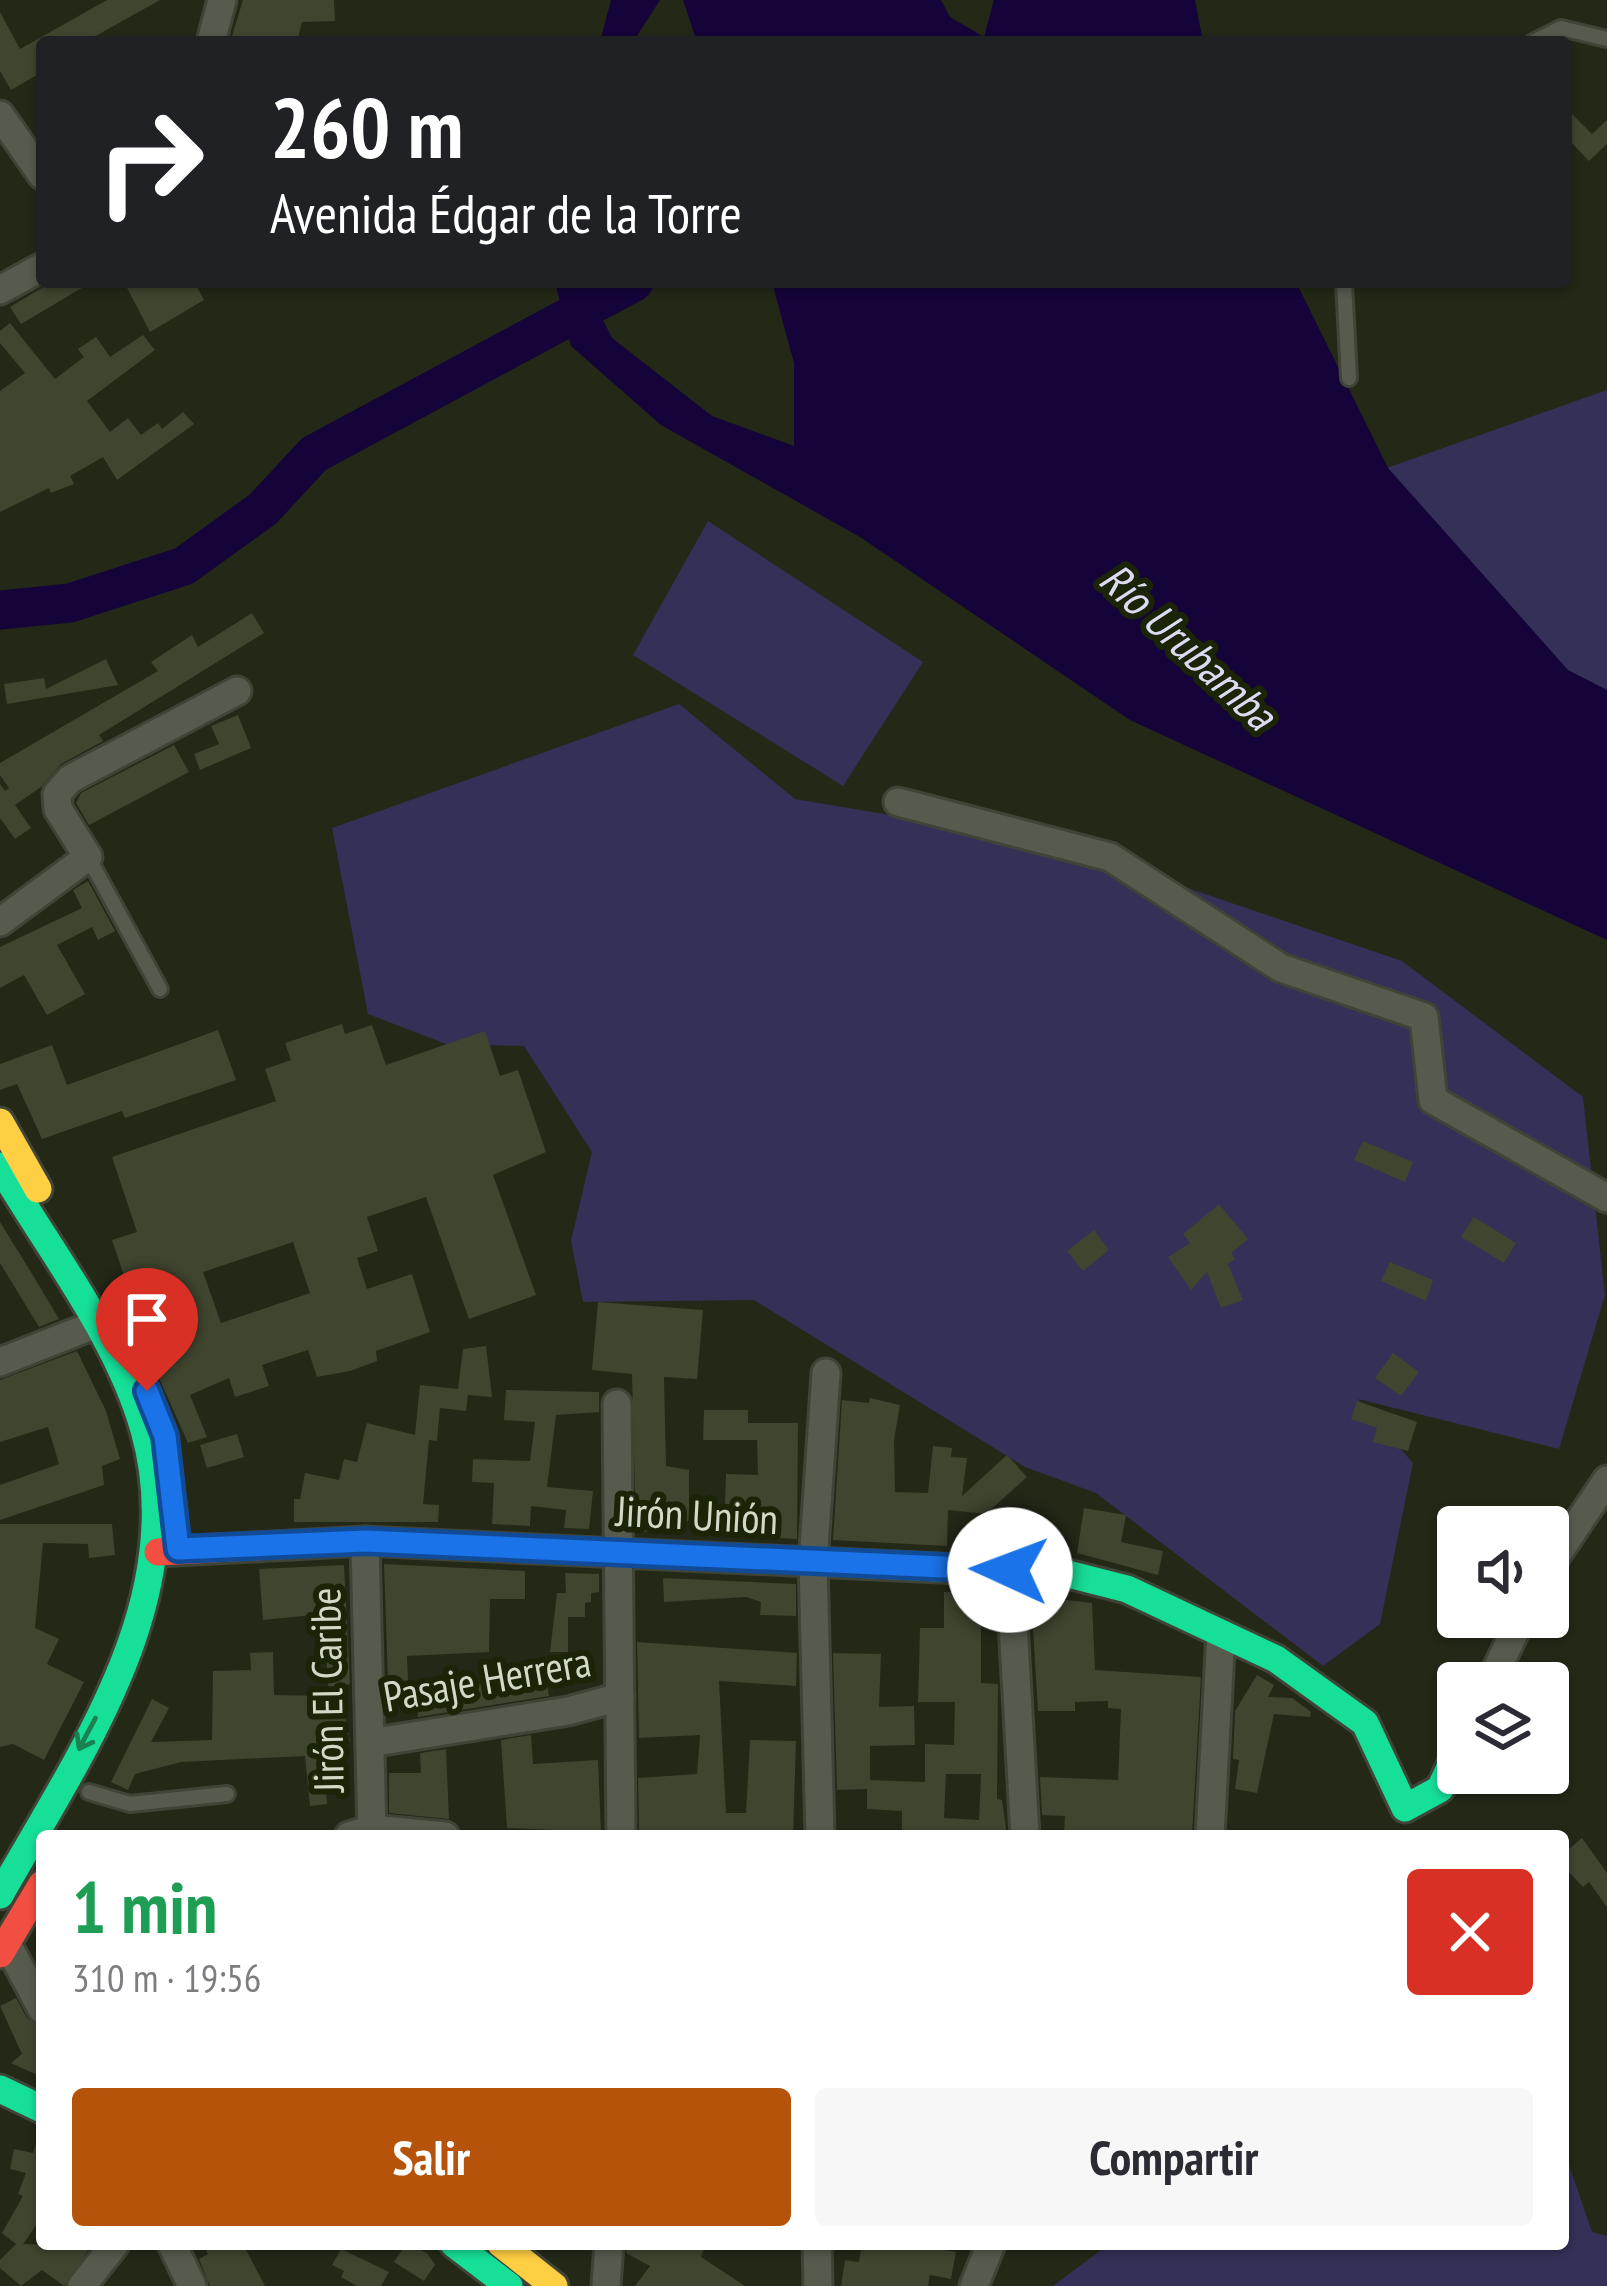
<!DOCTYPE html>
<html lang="es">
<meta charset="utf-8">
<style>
:root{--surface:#fff;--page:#f7f7f7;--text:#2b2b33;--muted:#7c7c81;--accent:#b45309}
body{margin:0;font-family:"PT Sans Narrow",sans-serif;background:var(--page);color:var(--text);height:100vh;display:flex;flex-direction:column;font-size:45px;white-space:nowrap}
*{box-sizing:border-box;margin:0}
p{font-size:39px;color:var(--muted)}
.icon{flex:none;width:66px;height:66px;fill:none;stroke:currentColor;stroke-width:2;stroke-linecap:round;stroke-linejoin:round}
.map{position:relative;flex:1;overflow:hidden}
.panel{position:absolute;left:36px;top:1830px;width:1533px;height:420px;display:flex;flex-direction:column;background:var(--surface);border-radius:12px;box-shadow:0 3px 9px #0004}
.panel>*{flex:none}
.hud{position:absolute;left:36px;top:36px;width:1536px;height:252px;border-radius:12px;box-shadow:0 3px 9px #0004;background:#202124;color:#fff;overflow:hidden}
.fabs{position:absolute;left:1437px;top:1506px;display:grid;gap:24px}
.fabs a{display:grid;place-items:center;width:132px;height:132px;border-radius:12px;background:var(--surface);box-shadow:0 3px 9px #0004;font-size:60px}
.pin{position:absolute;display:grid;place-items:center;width:102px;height:102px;color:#fff;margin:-123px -51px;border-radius:50% 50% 50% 0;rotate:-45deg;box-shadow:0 0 12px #0007}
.pin .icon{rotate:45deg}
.me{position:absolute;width:132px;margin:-66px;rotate:272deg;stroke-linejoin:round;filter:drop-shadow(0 0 9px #0008)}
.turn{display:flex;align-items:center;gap:42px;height:252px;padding:0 36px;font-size:54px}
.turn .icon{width:156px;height:156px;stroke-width:2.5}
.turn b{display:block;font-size:84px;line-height:102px}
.round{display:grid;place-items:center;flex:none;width:126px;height:126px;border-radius:12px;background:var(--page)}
.summary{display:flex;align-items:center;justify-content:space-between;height:204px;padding:0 36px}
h1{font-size:72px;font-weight:800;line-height:90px;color:#1e9e55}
.cta{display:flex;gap:24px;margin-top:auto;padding:24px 36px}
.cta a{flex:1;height:138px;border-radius:12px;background:var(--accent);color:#fff;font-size:48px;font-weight:800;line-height:138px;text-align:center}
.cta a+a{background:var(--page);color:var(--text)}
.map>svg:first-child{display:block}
.green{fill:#343057}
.water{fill:#140439}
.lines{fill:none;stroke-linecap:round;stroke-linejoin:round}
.river{stroke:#140439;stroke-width:39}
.building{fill:#3f452f;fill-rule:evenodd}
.lane-casing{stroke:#3f4437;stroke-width:20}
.street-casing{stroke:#3f4437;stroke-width:33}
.fast-casing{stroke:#3f4437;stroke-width:33}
.slow-casing{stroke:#3f4437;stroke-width:33}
.jam-casing{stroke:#3f4437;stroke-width:33}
.lane{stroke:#575b4e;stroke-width:14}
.street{stroke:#575b4e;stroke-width:27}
.fast{stroke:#16e098;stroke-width:27}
.slow{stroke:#ffcf43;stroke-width:27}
.jam{stroke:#f24e42;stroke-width:27}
.oneway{stroke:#198250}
.route-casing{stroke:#114b97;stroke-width:30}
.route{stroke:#1a73e8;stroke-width:21}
.labels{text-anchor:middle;stroke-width:12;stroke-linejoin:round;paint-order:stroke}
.street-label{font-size:42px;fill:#d2d9c7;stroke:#1c2407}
.water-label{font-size:45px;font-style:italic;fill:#dcdbf3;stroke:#1c2407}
</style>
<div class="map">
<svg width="1607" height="2286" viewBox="0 0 1607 2286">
<rect width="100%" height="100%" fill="#232817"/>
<!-- green -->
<g class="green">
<path d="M1607,390v300l-181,-82 -164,-96z"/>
<path d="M708,521l215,141 -80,124 -210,-131z"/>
<path d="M679,704l116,95 261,44 346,118 181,136 22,198 -46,154 -201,-50 55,64 -33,161 -57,42 -227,-173 -71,-26 -271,-167 -171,2 -12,-61 21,-89 -68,-106 -78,-2 -78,-30 -36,-186z"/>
<path d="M1563,2147l29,85 15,4v50h-554l56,-42h454z"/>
</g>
<!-- water -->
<g class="water">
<path d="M611,0h49l-27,42h-33z"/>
<path d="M683,0h258l9,17 34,20 10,-37h201l8,42h-506z"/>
<path d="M555,282h29l28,56 100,78 82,30v-83l-22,-81h524l92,186 180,202 39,20v250l-477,-220 -270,-183 -199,-112 -90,-79z"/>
</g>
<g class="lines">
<!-- river -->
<path class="river" d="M0,610l70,-7 114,-37 79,-57 51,-55 320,-172"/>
</g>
<!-- building -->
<g class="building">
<path d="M107,0h53l-75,42h-43v30l-31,18 -11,-19v-59l20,37z"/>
<path d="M243,0h91l1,21 -33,1 -5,20h-67z"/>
<path d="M1566,108l26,26 15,-14v24l-18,17 -23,-24z"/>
<path d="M52,282h40l-71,42 -11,-17z"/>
<path d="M124,282h70l10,18 -54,32z"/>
<path d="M10,323l45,56 29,-22 -6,-8 18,-12 14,20 33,-22 12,15 -68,51 23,31 18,-14 13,17 17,-12 4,6 21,-17 11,12 -77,56 -14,-23 -33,19 4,8 -23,9 -2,-5 -49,24v-121l25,-18 -25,-30v-12z"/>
<path d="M252,613l12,20 -165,102 4,6 -42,23 -20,23 -26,18 16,23 -16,11 -15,-21v-34l5,7 4,-3 -9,-13v-12l158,-92 -7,-9 41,-27 6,12z"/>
<path d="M106,659l12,26 -111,19 -3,-20 40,-6 2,11z"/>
<path d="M238,715l13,33 -51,22 -6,-16 25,-10 -8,-18z"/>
<path d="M174,745l15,27 -100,53 -13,-22 5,-10z"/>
<path d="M88,881l27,50 -17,9 -6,-13 -35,18 28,49 -38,21 -23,-40 -24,13v-41l82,-39 -9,-18z"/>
<path d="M342,1024l3,10 27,-9 14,40 99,-34 15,45 18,-6 28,82 -53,23 43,120 -67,24 -43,-122 -59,20 11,34 -21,7 10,31 45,-15 18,58 -54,19 1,10 -27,10 -33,6 -9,-27 -46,15 7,21 -34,11 -6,-19 -39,17 17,42 -19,6 -54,-121 5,-2 -27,-80 25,-8 -25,-75 164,-56 -11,-32 26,-9 -6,-17zM293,1242l17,51 -89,30 -18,-51z"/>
<path d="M218,1030l18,50 -111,38 -3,-7 -80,28 -25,-55 -17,6v-26l52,-19 15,40z"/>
<path d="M1363,1141l50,21 -8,20 -51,-22z"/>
<path d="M1219,1204l29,35 -17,14 4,6 -7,5 15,36 -22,8 -14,-36 -16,18 -23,-33 22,-14 -7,-9z"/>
<path d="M1474,1217l42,26 -12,20 -43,-26z"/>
<path d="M0,1222l34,55 25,42 -20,8 -39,-64z"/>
<path d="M1094,1230l15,20 -26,21 -16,-20z"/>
<path d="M1390,1262l43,18 -7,21 -45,-20z"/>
<path d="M598,1302l105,8 -6,69 -33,-2 2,89 23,4v51l-21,1v11l-32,-2 -4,-157 -40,-4z"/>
<path d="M486,1346l6,51 -24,-2 -2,16 -26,-3 -3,33 -8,-1 -6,64 16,1 -1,17h-144v-23h6l5,-26 34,7 5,-21 13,3 10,-39 48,12 5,-50 38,4 5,-40z"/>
<path d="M77,1351l29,60 14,48 -18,7 2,19 -104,35v-35l59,-21 -11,-37 -48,15v-62z"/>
<path d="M1393,1353l26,19 -18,24 -26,-18z"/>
<path d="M506,1390l93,2v20l-43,3 -9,72 46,4 -4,38 -25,-1 2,-18 -35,-4 -1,20 -38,-2 2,-41 -22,-1 1,-23 57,2 5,-39 -31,-2z"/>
<path d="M870,1398l30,7 -6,35 1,52 33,1 5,-47 19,2 -1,9 16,1 -5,38 45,-41 20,22 -41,37 -38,-4 -1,36 -114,-6 9,-140 27,3z"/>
<path d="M1357,1401l60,21 -9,29 -35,-9 4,-14 -26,-9z"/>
<path d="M704,1410h44v13h50l-1,116 -73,-4 2,-61 32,1 -1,-35h-54z"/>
<path d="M237,1434l7,23 -37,11 -7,-23z"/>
<path d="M1084,1508l42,7 -5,27 42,9 -5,24 -81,-22z"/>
<path d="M0,1524h112l3,31 -26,3 -1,-14 -45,-1 -8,85 24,11 -12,25 37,18 -40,78 -31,-16 -13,3z"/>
<path d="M384,1564l141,7v28h-35l-1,53 -82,4 1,25 -20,1z"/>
<path d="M344,1565l6,119 -4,1v19h-4l8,37 -28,7 5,56 -17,2 -5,-50 -124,6 -46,12 -7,16 -17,-8 41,-83 17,9 -18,34 61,-2 1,-69 38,-1 -1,-17 23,-1 1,43 55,1 -6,-82 -60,6 -4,-51z"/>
<path d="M565,1573l34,1v18l-8,1v9l-6,1v14h-17v35h-18l7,-59h9z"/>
<path d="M663,1578l133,6v32l-36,-1 1,-13 -15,-5 -82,5z"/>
<path d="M944,1592l49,1 2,34h-14v56l17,1 -1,115 5,1 5,36h-105v-25l-35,-2v-20l-30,1 -4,-137 48,1 -2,53 35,-1 1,39 -45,1v34l55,2v-38l29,1 1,-43h-37l2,-74h24zM946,1774h35l-2,46 -35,-2z"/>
<path d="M1031,1596l61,7 3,67 106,7 -9,159h-103l-25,-4 1,-16 -23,-1 -2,-38 78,3 3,-71 -13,-1v-7l-33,1v9h-37z"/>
<path d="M637,1642l160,11 -1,33 -77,-5 7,132h20l4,-73 46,1 -3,95 -154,-6 -1,-52 59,-4 3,-39 -61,3z"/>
<path d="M545,1673l4,23 -131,21 -1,-14 56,-5 -2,-12z"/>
<path d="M1257,1675l17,10 -6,12 24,1 19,14 -1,5 -36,-3 -17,79 -22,-4 4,-29 -6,-1 2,-48z"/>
<path d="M531,1735l2,29 65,-4 3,72 -94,-4 -6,-88z"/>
<path d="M446,1749l3,70 -60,-6v-40h32l-1,-20z"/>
<path d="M1582,1838l25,35v34l-18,-25 -6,5 -20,-21v-12z"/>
<path d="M16,1998l11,20 15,9v50l-31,-14 11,-9 -22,-48z"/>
<path d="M39,2137l3,80 -19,27 68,2 -27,40 -22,-16 -21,16 -21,-18v-8l16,-16 -14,-11 21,-37 -5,-2 8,-21 -16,-4 4,-20 19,4z"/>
<path d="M203,2244h40l22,42h-55l-11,-27 9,-5z"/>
<path d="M406,2244l21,9 8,12 -11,16 -30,-19z"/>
<path d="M627,2244h79l-5,13 44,29h-110l15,-20 -24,-13z"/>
<path d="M862,2244h49l45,8 -5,27 -21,-4 -2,11h-87l4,-26 14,2z"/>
<path d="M341,2249l48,23 -8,14h-24l-16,-9 3,-6 -12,-6z"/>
</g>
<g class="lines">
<!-- lane casing -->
<g class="lane-casing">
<g id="lane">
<path d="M1533,42l28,-14 46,11"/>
<path d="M1344,282l5,96"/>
<path d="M88,857l72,132"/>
<path d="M89,1792l41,12 97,-10"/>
</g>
</g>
<!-- street casing -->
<g class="street-casing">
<g id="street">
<path d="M211,42l11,-42"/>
<path d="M0,115l42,60"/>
<path d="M0,290l42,-23"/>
<path d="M898,802l212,55 171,111 143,49 9,83 174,98"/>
<path d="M0,922l88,-65 -30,-48 -1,-15 13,-15 167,-88"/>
<path d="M0,1362l107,-42"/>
<path d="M617,1404l4,432"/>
<path d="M365,1541l7,295"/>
<path d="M1548,1568l59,-88"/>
<path d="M1010,1570l15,266"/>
<path d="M1490,1683l32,-66"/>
<path d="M370,1743l198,-32 52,-14"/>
<path d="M349,1836l23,-7 73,7"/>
<path d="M820,1836l-7,-273 13,-190"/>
<path d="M1210,1836l11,-203"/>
<path d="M6,1942l36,67"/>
<path d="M172,2244l20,42"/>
<path d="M817,2244l1,42"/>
<path d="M82,2286l33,-42"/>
<path d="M606,2286l3,-42"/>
<path d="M974,2286l17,-42"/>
</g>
</g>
<!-- fast casing -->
<g class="fast-casing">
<g id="fast">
<path d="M0,1166c49,84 117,169 144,264 48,168 -65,325 -144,465"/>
<path d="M792,1561l276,13 59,15 149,70 89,64 40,85 35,-19 18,-39"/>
<path d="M0,2089l42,20"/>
<path d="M454,2244l55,42"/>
</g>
</g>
<!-- slow casing -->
<g class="slow-casing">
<g id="slow">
<path d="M0,1122l38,67"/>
<path d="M501,2244l53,42"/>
</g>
</g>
<!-- jam casing -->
<g class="jam-casing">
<g id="jam">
<path d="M158,1552l207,-11 427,20"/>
<path d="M0,1954l42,-70"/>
</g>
</g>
<!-- lane -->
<use href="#lane" class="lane"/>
<!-- street -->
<use href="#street" class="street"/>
<!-- fast -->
<use href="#fast" class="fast"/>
<!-- slow -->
<use href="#slow" class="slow"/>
<!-- jam -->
<use href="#jam" class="jam"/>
</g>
<!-- one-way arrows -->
<defs><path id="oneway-shaft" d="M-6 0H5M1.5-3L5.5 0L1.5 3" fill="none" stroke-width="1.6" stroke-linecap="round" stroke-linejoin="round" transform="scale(3)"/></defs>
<use class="oneway" href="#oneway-shaft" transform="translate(87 1734) rotate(118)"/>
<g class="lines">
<!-- route casing -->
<g class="route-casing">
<path id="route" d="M147,1391l18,45 13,113 187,-8 645,29"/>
</g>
<!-- route -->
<use href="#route" class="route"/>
</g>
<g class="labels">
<!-- street labels -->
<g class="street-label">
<text transform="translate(697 1515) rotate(3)" y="15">Jirón Unión</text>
<text transform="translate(487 1679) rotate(-10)" y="15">Pasaje Herrera</text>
<text transform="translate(327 1690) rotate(-91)" y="15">Jirón El Caribe</text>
</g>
<!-- water labels -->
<g class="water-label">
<text transform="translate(1188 646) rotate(43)" y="16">Río Urubamba</text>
</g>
</g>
</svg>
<div class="fabs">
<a><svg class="icon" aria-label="sound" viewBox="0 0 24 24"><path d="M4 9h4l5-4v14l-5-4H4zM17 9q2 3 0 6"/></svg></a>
<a><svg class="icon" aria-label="layers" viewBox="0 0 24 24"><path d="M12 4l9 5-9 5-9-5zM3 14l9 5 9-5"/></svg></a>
</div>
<div class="pin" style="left:147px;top:1391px;background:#d93025"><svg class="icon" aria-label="arrive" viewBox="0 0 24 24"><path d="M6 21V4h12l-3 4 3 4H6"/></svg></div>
<svg class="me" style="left:1010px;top:1570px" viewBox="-20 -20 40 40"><circle r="19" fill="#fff"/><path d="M0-13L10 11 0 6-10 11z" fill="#1a73e8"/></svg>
<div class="hud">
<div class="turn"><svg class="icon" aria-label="right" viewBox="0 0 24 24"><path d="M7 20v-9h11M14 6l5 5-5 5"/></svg><div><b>260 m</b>Avenida Édgar de la Torre</div></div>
</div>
<section class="panel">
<div class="summary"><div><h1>1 min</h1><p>310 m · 19:56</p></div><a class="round" style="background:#d93025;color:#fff"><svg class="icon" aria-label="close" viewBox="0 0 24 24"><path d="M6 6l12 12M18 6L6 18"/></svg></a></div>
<div class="cta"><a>Salir</a><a>Compartir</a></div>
</section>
</div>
